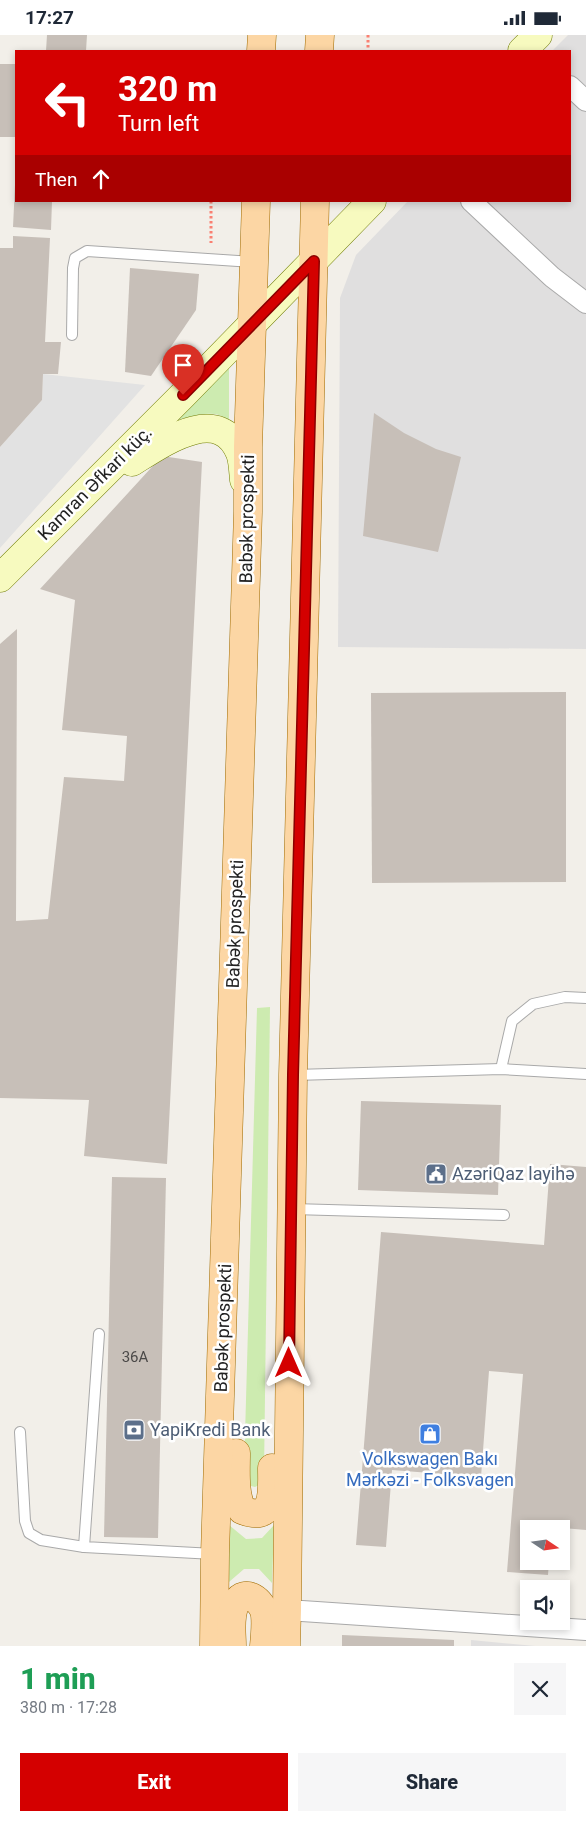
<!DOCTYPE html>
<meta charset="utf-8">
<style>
:root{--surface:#fff;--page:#f6f6f7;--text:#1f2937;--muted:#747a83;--accent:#d40000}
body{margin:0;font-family:Roboto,sans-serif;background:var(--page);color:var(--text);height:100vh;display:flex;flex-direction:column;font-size:19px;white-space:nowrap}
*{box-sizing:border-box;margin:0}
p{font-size:16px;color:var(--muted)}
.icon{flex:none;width:28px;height:28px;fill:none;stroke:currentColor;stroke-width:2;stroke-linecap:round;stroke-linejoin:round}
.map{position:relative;height:1611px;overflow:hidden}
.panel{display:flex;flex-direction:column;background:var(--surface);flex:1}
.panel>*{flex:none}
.top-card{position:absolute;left:15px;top:15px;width:556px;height:152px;border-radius:0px;box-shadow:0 2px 8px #0003;background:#d40000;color:#fff;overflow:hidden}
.needle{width:32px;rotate:103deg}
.fabs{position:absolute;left:520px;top:1485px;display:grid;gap:10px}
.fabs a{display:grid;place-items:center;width:50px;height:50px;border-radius:0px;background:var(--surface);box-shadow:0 2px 8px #0003;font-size:25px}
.pin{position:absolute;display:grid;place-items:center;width:42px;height:42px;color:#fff;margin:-51px -21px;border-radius:50% 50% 50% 0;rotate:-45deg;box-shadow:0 0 5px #0007}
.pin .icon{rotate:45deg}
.me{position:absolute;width:55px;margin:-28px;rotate:0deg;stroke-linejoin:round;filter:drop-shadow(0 0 4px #0008)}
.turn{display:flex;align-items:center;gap:18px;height:105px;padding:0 20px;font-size:22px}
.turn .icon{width:65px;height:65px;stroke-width:2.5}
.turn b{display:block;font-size:35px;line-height:42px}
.then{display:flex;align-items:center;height:48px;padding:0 20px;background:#0003;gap:10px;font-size:19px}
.round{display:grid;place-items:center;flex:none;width:52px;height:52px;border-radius:0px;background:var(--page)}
.head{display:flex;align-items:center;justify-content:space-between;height:85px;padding:0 20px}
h1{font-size:30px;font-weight:800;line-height:38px;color:#1e9e55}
.action{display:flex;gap:10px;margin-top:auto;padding:10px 20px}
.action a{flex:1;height:58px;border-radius:0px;background:var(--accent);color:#fff;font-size:20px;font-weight:800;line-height:58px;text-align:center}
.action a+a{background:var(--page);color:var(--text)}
.status{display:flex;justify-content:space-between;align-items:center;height:35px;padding:0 25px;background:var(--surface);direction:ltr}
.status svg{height:14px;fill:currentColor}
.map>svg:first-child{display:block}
.residential{fill:#e0dfdf}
.grass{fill:#cdebb0}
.parking{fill:#e2e2e2}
.building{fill:#c7bfb8}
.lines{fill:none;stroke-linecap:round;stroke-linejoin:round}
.lane-casing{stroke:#a9a9a9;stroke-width:12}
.street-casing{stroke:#a9a9a9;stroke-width:22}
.secondary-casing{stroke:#707d05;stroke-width:29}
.primary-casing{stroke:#a06b00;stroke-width:29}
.path{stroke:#fa8072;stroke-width:3;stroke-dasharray:2.5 2.5;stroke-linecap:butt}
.lane{stroke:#fff;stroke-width:10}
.street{stroke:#fff;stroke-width:20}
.secondary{stroke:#f7fabf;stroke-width:28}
.primary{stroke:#fcd6a4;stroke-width:28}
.route-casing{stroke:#8a0000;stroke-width:12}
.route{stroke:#d40000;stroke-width:9}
.labels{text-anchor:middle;stroke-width:5;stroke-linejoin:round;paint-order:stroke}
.number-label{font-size:15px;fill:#4b4948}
.street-label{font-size:18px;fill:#222;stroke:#fff}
.service-label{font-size:18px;fill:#4e5e75;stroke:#fff;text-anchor:start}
.shop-label{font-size:18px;fill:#366cbe;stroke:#fff}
</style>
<div class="status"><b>17:27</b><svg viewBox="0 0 49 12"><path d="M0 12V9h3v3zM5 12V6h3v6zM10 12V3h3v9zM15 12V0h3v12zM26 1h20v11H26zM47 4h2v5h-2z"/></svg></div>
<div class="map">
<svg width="586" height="1611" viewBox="0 0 586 1611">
<rect width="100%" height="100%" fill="#f2efe9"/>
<!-- residential -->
<g class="residential">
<path d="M568,0h18v614l-248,-2 2,-349 16,-43 52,-54h162v-150h-18z"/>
<path d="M471,1605l64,6h-64z"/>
</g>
<!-- grass -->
<g class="grass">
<path d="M229,331v55c-15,-14 -37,-4 -55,0z"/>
<path d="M270,972l-6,467 -5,11 -4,2 -8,-2 -3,-14 13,-463z"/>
<path d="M229,1490l17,14 16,-1 12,-13 -2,58 -13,-14h-15l-15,13z"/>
</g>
<!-- parking -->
<path class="parking" d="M43,339l102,11 -145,163v-101l42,-47z"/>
<!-- building -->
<g class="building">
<path d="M47,0h40l-1,16h-40z"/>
<rect x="0" y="29" width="16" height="73"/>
<path d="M15,150h1v16h36l-1,29 -38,-3z"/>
<path d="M13,201l37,2 -5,104h16l-3,32h-15l-1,26 -42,47v-199h13z"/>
<path d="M130,233l69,6 -3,36 -45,66 -26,-4z"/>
<path d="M374,378l30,20 32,16 25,8 -23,95 -75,-16z"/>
<path d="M162,421l40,6 -35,702 -83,-8 5,-56 -89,-2v-454l17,-15 -1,292 32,-2 16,-142 60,4 3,-45 -65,-6 13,-130 -35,-11z"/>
<path d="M566,657v190l-194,1 -1,-190z"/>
<path d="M361,1066l140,4 -3,90 -140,-5z"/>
<path d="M550,1129l36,3v363l-35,-3v2h-22v32h20l-1,14 -41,-3 16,-198 -34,-3 -8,106 -89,-7 -6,77 -30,-2 25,-313 163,13z"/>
<path d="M112,1142l54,1 -8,360 -54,-1z"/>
<path d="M342,1600l112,5v6h-112z"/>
</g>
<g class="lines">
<!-- lane casing -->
<g class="lane-casing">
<g id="lane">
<path d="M72,300l1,-67 2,-10 12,-7 166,11"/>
<path d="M501,1034l11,-48 21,-17 32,-7 21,1"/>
<path d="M295,1040l206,-6 85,5"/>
<path d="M293,1174l211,6"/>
<path d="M99,1299l-15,213 130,7"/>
<path d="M20,1397l5,89 4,12 12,7 43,7"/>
</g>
</g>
<!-- street casing -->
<g class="street-casing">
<g id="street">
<path d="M570,51l16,15"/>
<path d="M471,166l81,76 34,26"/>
<path d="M287,1575l299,20"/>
</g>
</g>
<!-- secondary casing -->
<g class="secondary-casing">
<g id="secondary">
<path d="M522,16l16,-16"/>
<path d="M132,427c29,-18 87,-60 108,-9 3,8 3,18 4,27"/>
<path d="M0,543l183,-183 189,-194"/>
</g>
</g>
<!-- primary casing -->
<g class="primary-casing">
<g id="primary">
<path d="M261,16l1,-16"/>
<path d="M319,16l1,-16"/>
<path d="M236,1418c0,19 -2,39 6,57 34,14 30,-20 30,-42"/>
<path d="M214,1611l1,-92 33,-1042v-65l8,-246"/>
<path d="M232,1611c0,-13 -3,-31 4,-43 9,-16 27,-2 29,12 1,10 0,21 -1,31"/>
<path d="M286,1611l1,-36 6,-535 22,-874"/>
</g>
</g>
<!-- path -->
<g class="path">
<path d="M368,0v16"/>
<path d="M211,166v42"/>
</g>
<!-- lane -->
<use href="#lane" class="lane"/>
<!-- street -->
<use href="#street" class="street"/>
<!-- secondary -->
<use href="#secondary" class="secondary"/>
<!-- primary -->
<use href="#primary" class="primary"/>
</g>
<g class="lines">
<!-- route casing -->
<g class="route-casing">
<path id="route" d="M183,360l131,-134 -21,814 -4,288"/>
</g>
<!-- route -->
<use href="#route" class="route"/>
</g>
<!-- icons -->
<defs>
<g id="civic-square" transform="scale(1.125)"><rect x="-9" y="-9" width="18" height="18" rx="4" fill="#5c6f8a" stroke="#fff"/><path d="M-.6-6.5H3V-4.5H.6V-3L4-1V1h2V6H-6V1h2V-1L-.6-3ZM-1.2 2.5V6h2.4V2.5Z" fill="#fff"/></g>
<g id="bank-square" transform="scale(1.125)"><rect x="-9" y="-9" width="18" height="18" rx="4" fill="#5c6f8a" stroke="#fff"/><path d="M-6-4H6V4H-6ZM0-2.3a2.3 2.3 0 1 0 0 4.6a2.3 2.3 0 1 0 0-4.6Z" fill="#fff"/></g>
<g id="shop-square" transform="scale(1.125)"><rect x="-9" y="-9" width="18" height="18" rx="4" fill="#3f7fe0" stroke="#fff"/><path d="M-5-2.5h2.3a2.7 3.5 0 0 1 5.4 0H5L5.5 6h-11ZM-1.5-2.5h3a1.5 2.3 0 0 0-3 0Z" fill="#fff"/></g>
</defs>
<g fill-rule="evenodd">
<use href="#civic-square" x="436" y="1139"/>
<use href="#bank-square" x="134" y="1395"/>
<use href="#shop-square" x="430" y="1399"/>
</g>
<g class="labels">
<!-- number labels -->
<g class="number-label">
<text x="135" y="1327">36A</text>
</g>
<!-- street labels -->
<g class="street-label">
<text transform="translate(95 448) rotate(-45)" y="6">Kamran Əfkari küç.</text>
<text transform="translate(247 484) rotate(-89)" y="6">Babək prospekti</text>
<text transform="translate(235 889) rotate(-88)" y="6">Babək prospekti</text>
<text transform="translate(223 1293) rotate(-88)" y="6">Babək prospekti</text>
</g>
<!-- service labels -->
<g class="service-label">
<text x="452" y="1145">AzəriQaz layihə</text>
<text x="150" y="1401">YapiKredi Bank</text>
</g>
<!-- shop labels -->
<g class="shop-label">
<text x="430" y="1430">Volkswagen Bakı<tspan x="430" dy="21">Mərkəzi - Folksvagen</tspan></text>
</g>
</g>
</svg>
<div class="fabs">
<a><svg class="needle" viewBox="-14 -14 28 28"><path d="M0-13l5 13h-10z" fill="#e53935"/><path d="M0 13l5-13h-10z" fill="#747a83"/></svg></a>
<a><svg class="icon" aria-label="sound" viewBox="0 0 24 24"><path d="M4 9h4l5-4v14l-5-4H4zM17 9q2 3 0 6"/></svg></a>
</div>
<div class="pin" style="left:183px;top:360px;background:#d93025"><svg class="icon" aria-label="arrive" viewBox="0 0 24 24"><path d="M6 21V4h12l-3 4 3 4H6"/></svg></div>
<svg class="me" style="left:289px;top:1328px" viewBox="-20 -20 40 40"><path d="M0-17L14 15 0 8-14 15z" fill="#d40000" stroke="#fff" stroke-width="4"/></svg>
<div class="top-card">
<div class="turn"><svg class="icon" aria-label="left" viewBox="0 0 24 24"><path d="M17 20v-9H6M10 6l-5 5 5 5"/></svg><div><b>320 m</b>Turn left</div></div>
<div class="then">Then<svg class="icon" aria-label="ahead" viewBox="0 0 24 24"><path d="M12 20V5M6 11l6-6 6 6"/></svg></div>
</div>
</div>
<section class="panel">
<div class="head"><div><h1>1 min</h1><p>380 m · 17:28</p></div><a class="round"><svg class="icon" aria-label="close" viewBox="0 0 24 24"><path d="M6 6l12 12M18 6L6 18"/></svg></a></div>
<div class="action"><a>Exit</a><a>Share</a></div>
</section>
